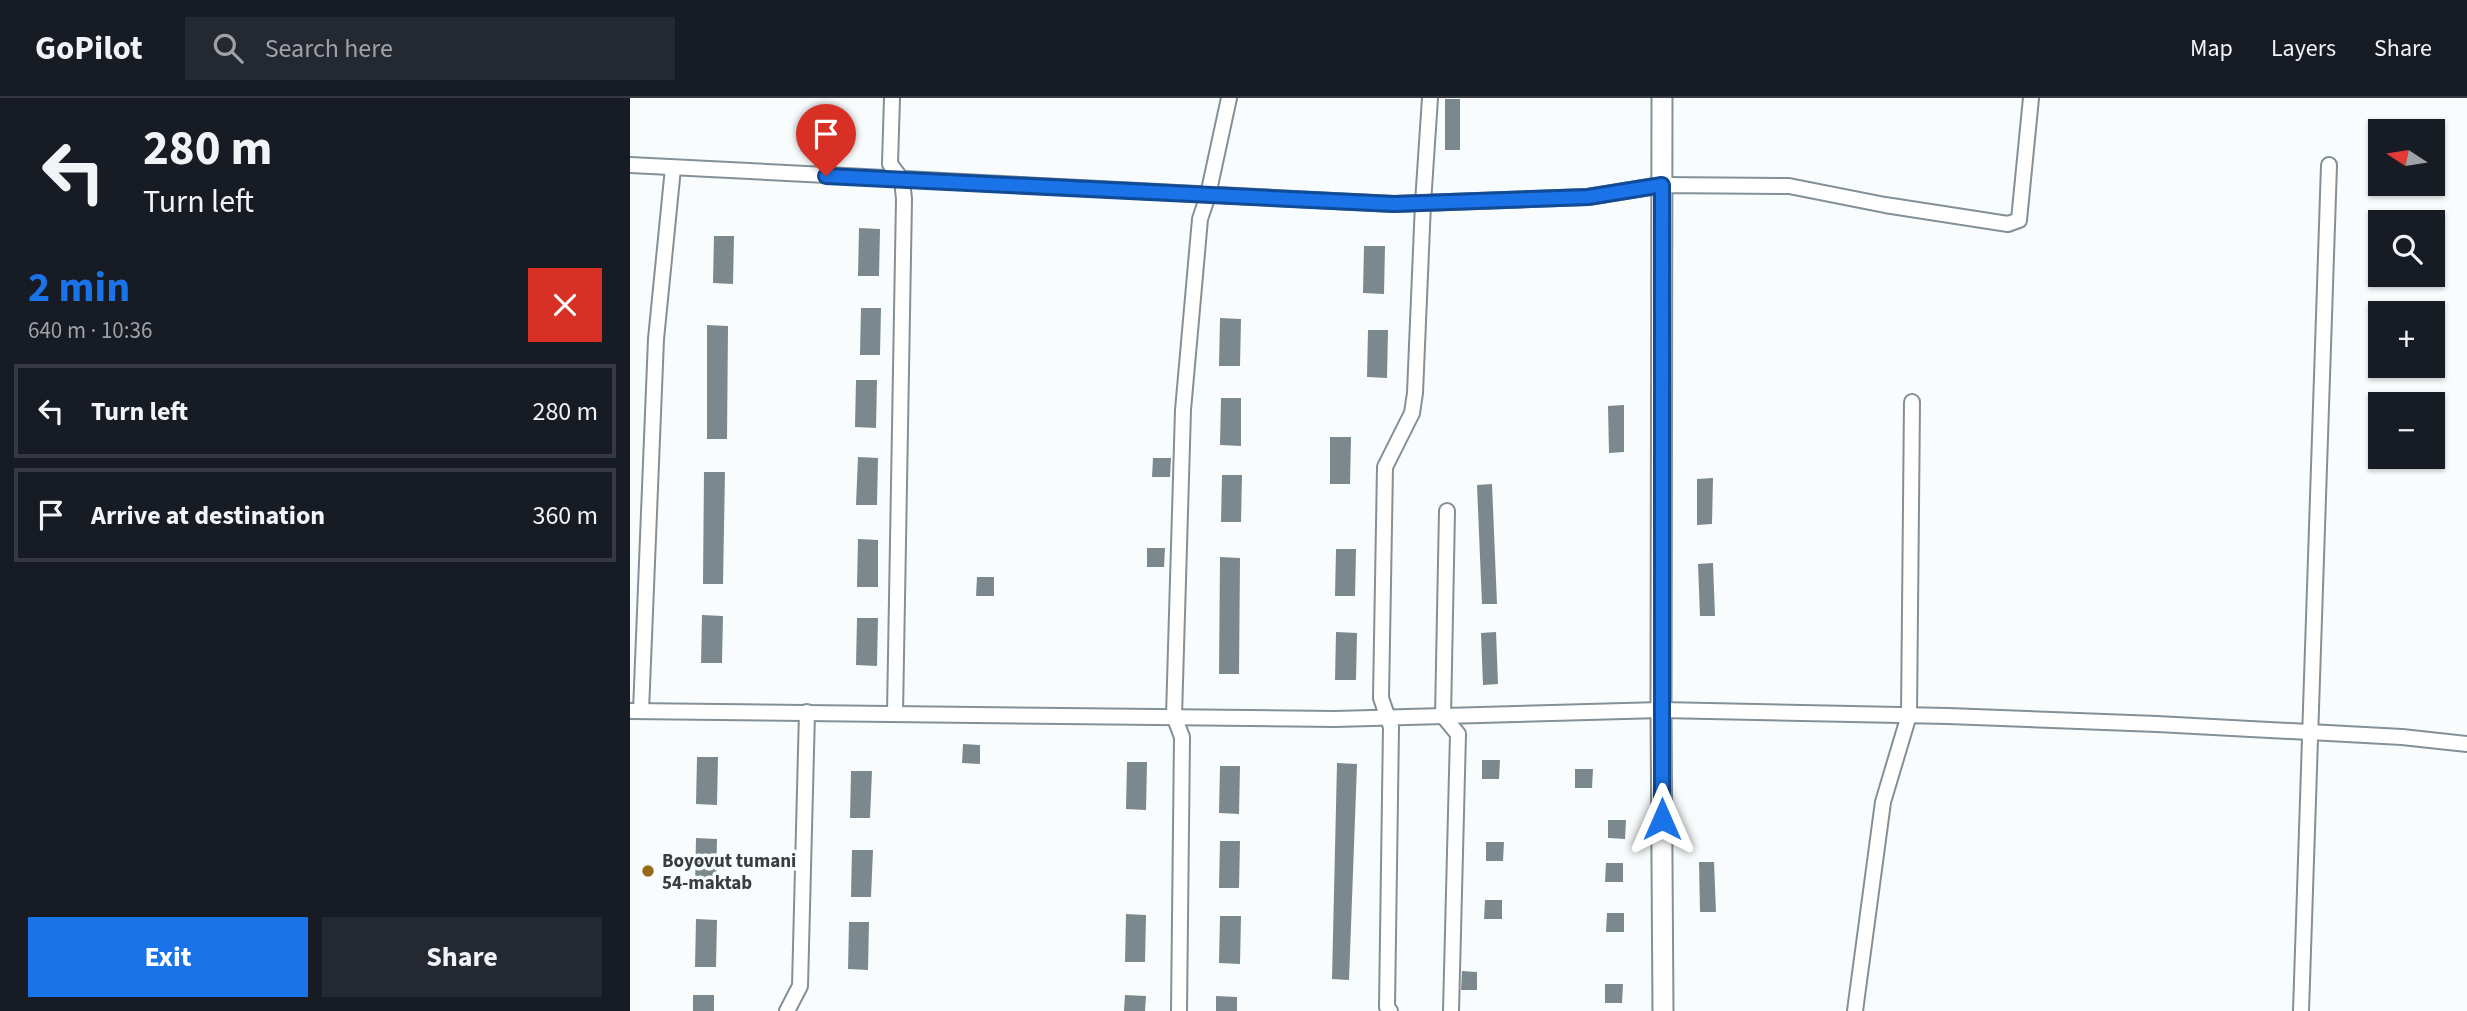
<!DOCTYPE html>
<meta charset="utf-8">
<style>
:root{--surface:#171b24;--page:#242831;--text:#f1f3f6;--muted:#9ea1a6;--line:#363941;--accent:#1a73e8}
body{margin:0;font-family:"Source Sans 3",sans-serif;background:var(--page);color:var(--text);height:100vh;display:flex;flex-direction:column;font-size:26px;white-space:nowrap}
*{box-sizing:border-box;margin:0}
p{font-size:23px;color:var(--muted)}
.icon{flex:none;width:38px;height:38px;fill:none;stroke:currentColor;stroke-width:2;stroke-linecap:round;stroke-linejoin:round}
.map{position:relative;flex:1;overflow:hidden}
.panel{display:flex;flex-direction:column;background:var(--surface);width:630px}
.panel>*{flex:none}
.hud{background:#171b24;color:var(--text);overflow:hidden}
.needle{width:46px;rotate:282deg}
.buttons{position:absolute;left:1738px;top:21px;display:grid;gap:14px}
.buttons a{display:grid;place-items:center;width:77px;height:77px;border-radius:0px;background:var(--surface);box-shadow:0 2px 5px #0004;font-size:35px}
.pin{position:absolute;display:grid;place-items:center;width:60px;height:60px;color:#fff;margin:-72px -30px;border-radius:50% 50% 50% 0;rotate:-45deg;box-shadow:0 0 7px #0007}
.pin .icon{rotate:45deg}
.me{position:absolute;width:77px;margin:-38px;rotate:0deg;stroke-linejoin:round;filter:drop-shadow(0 0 5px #0008)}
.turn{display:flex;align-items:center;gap:24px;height:147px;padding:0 28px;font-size:32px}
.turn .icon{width:91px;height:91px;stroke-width:2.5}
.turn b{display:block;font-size:49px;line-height:60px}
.round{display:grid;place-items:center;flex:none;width:74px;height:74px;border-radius:0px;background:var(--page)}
.summary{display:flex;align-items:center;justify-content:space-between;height:119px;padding:0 28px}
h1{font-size:42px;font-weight:700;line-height:52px;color:var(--accent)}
.button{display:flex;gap:14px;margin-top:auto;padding:14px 28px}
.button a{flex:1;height:80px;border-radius:0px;background:var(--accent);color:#fff;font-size:28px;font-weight:700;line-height:80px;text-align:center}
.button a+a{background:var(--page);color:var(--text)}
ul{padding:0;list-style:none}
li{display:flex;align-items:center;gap:21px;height:94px;margin:0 14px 10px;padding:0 14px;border:4px solid var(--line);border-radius:0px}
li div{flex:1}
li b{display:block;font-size:26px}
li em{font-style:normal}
header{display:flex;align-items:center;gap:42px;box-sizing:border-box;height:98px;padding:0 35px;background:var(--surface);border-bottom:2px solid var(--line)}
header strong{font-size:33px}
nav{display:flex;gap:38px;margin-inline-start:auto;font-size:24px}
.search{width:490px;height:63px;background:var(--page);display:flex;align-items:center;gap:18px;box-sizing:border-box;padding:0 24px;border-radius:0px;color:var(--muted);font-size:26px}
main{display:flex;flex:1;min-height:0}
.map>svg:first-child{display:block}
.building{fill:#7b888e}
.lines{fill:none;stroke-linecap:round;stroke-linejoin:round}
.minor-casing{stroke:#839097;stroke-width:18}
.secondary-casing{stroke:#839097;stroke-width:23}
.minor{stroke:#fff;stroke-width:14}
.secondary{stroke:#fff;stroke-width:19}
.route-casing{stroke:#114b97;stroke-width:18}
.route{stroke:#1a73e8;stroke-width:12}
.poi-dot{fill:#966a18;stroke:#f9fcfd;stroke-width:2.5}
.labels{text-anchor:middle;stroke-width:7;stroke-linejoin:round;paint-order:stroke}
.poi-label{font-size:19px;font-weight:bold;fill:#373d40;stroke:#f9fcfd;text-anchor:start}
</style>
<header>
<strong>GoPilot</strong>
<div class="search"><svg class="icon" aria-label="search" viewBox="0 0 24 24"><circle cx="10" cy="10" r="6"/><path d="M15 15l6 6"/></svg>Search here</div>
<nav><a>Map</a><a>Layers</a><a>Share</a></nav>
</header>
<main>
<section class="panel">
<div class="hud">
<div class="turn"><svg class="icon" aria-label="left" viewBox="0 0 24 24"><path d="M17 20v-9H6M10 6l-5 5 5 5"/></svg><div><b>280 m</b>Turn left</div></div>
</div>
<div class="summary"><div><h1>2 min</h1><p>640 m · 10:36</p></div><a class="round" style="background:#d93025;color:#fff"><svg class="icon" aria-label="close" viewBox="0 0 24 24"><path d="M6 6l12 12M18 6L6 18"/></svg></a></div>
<ul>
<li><svg class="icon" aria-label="left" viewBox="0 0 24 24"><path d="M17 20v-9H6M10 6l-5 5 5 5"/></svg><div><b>Turn left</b></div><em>280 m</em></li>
<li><svg class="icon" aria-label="arrive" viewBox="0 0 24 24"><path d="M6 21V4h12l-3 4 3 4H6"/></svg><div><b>Arrive at destination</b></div><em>360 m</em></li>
</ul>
<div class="button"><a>Exit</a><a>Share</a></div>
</section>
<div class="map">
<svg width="1837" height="913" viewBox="0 0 1837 913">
<rect width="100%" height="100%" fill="#f9fcfd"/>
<!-- building -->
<g class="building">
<rect x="815" y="1" width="15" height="51"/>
<path d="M229,130l21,1 -1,47h-21z"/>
<path d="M84,138h20l-1,48 -20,-1z"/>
<path d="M734,148h21l-1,48 -21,-1z"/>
<path d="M231,210h20l-1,47h-20z"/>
<path d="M590,220l21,1 -1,47h-21z"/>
<path d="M77,227l21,1 -1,113h-20z"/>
<path d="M738,232h20l-1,48 -20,-1z"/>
<path d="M226,282h21l-1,48 -21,-1z"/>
<path d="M591,300h20v48l-21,-1z"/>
<path d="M994,307v47l-15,1 -1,-47z"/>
<path d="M700,339h21l-1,47h-20z"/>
<path d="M228,359l20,1 -1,47h-21z"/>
<path d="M523,360h18l-1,19h-18z"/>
<path d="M74,374h21l-2,112h-20z"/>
<path d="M592,377h20l-1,47h-20z"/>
<path d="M1083,380l-1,46 -15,1v-46z"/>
<path d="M862,386l5,120h-15l-5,-119z"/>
<path d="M228,441l20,1v47h-21z"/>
<path d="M517,450h18l-1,19h-17z"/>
<path d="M706,451h20l-1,47h-20z"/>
<path d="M590,459l20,1 -1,116h-20z"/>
<path d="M1083,465l2,53h-15l-2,-52z"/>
<path d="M347,479h17v19h-18z"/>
<path d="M72,517l21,1 -1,47h-21z"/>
<path d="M227,520h21l-1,48 -21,-1z"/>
<path d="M706,534l21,1 -1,47h-21z"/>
<path d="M866,534l2,52 -15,1 -2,-52z"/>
<path d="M333,646l17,1v19l-18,-1z"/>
<path d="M67,659h21l-1,48 -21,-1z"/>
<path d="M852,662h18l-1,19h-17z"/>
<path d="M497,664h20l-1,48 -20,-1z"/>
<path d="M707,665l20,1 -8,216 -17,-1z"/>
<path d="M590,668h20l-1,48 -20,-1z"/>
<path d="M945,671h18l-1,19h-17z"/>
<path d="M221,673h21l-2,47h-20z"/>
<path d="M978,722h18l-1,19 -17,-1z"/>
<path d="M66,740l21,1 -1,47h-21z"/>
<path d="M590,743h20l-1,47h-20z"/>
<path d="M856,744h18l-1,19h-17z"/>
<path d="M222,752h21l-2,47h-20z"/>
<path d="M1069,764h15l2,50h-16z"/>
<path d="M976,765h17v19h-18z"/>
<path d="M855,802h17v19h-18z"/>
<path d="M977,815h17v19h-18z"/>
<path d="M496,816l20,1 -1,47h-20z"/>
<path d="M590,818h21l-1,48 -21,-1z"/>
<path d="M66,821l21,1 -1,47h-21z"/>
<path d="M219,824h20l-1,48 -20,-1z"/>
<path d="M832,873l15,1v18h-16z"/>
<path d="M975,886h18l-1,19h-17z"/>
<rect x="63" y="897" width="21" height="16"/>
<path d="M495,897l21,1 -1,15h-21z"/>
<path d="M586,898l21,1v14h-21z"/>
</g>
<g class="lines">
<!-- minor casing -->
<g class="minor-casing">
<g id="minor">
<path d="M262,0l-2,66 12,16 2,19 -9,514"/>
<path d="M0,67l764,39 194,-7 74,-12 127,1 96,19 123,19 11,-4 12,-122"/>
<path d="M817,413l-4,205 15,18 -7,277"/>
<path d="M0,613l705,8 326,-9 287,6 209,8 245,13 65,7"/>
<path d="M11,613l15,-372 17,-171"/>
<path d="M157,913l13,-25 7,-274"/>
<path d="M549,913l3,-274 -8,-21 9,-306 17,-191 8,-24 21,-97"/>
<path d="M760,913l-3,-4 4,-280 -10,-29 4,-231 27,-54 3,-20 8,-190 7,-105"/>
<path d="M1225,913l28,-209 26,-87 3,-313"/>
<path d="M1671,913l28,-846"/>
</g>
</g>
<!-- secondary casing -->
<g class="secondary-casing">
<path id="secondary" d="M1032,0l-1,612 2,301"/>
</g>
<!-- minor -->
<use href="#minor" class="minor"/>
<!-- secondary -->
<use href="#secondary" class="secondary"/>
</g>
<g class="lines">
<!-- route casing -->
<g class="route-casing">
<path id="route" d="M196,78l568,28 194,-7 74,-12v634"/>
</g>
<!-- route -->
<use href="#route" class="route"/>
</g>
<!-- markers -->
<circle class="poi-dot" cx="18" cy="773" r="7"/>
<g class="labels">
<!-- poi labels -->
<g class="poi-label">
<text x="32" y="769">Boyovut tumani<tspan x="32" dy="22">54-maktab</tspan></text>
</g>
</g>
</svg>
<div class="buttons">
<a><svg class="needle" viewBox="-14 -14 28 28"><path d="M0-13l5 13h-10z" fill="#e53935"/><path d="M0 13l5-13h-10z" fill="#9ea1a6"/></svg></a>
<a><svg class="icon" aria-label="search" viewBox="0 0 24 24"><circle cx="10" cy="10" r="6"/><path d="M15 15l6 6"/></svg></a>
<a>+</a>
<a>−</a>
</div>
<div class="pin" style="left:196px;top:78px;background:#d93025"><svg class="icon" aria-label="arrive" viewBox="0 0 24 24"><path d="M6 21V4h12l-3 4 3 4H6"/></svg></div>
<svg class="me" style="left:1032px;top:721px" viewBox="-20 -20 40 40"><path d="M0-17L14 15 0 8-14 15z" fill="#1a73e8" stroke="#fff" stroke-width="4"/></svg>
</div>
</main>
